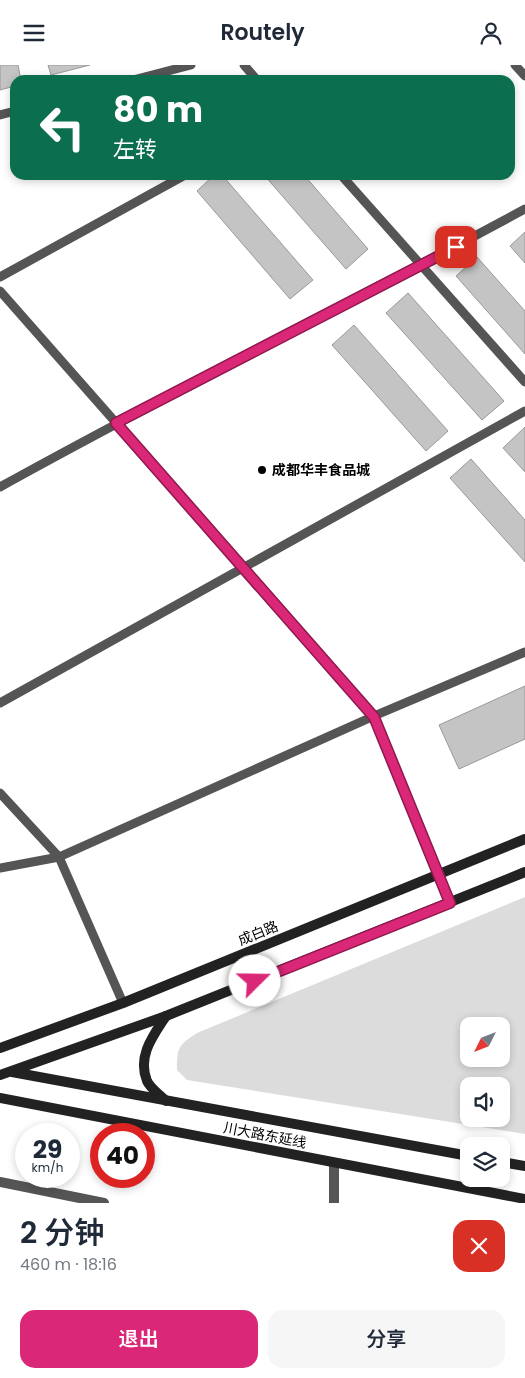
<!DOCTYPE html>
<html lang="zh">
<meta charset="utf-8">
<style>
:root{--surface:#fff;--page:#f6f6f7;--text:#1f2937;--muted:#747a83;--accent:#db2777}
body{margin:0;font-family:Poppins,"Noto Sans SC",sans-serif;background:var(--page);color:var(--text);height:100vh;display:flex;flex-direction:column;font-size:19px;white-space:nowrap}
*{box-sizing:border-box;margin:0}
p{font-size:16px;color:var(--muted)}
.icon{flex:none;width:28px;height:28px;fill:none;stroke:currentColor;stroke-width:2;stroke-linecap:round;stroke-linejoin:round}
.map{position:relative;height:1138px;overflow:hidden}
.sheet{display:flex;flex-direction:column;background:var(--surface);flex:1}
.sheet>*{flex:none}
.hud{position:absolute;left:10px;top:10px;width:505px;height:105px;border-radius:15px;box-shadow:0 2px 8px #0003;background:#0b6e4f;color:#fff;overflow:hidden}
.needle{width:32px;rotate:228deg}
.tools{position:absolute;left:460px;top:952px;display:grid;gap:10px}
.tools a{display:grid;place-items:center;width:50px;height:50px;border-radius:10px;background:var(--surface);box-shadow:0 2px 8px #0003;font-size:25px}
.speed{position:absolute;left:15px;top:1058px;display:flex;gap:10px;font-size:25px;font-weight:700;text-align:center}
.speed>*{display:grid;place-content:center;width:65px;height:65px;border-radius:50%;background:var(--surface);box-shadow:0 2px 8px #0003;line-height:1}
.speed small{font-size:12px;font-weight:400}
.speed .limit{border:8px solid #d22;background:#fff;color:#111}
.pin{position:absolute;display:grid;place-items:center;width:42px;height:42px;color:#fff;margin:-21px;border-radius:10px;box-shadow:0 2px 8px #0006}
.me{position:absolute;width:55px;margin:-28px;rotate:68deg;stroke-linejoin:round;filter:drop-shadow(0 0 4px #0008)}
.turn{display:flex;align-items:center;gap:18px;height:105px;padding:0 20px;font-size:22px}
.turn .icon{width:65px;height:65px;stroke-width:2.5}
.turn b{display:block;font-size:35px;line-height:42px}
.round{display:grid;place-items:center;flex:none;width:52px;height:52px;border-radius:15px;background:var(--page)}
.head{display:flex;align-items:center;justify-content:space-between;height:85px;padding:0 20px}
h1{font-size:30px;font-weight:600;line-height:38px}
.cta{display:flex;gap:10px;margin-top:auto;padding:10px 20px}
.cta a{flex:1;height:58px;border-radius:15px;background:var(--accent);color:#fff;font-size:20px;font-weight:600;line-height:58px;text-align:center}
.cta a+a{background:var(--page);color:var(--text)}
header{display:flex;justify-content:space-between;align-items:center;height:65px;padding:0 20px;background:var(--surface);font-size:22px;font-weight:600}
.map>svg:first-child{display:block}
.green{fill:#dcdcdc;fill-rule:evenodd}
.building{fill:#c4c4c4;stroke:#999}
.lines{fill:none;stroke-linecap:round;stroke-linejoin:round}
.lane{stroke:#555;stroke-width:9}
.street{stroke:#555;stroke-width:10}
.secondary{stroke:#222;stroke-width:10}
.route-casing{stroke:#8e194d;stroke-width:12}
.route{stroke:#db2777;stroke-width:9}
.poi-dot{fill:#000;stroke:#fff;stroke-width:2}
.labels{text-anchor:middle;stroke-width:4;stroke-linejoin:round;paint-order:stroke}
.poi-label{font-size:14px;font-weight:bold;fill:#000;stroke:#fff;text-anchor:start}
.street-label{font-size:14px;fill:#000;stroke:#fff}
</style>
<header><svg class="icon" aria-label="menu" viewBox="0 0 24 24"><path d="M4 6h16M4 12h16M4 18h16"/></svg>Routely<svg class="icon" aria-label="person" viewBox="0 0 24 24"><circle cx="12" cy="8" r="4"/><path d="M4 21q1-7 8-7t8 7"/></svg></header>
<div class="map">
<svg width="525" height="1138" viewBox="0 0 525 1138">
<rect width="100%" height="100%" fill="#fff"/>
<!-- green -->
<path class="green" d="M525,832v237l-338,-54 -10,-10c0,-22 1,-25 20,-37zM469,961h32v33h-32zM469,1021h32v33h-32z"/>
<!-- building -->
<g class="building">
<path d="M0,0h18l3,15h-6v6l-15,4z"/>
<path d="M48,0h42l-39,10z"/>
<path d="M214,110h8l91,105 -23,19 -93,-108z"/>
<path d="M264,110h40l64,74 -22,20z"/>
<path d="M525,167v31l-15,-17z"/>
<path d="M477,192l48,54v43l-69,-78z"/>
<path d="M408,228l96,108 -22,19 -96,-107z"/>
<path d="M354,260l94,106 -22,20 -94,-106z"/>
<path d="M525,362v45l-22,-24z"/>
<path d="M471,394l54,61v42l-75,-84z"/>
<path d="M525,621v53l-66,30 -20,-44z"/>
</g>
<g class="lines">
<!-- lane -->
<g class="lane">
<path d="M244,0l13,15"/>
<path d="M515,0l10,11"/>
<path d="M133,15l58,-15"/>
<path d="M0,50l15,-4"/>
<path d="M341,110l184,207"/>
<path d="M0,212l185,-102"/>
<path d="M0,226l374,425 76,187"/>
<path d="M0,422c173,-96 351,-184 525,-278"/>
<path d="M0,638l525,-292"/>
<path d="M0,728l59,64 64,146"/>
<path d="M0,803l59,-11 315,-141 151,-64"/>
</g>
<!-- street -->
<g class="street">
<path d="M0,1117l104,21"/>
<path d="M334,1138v-40"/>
</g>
<!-- secondary -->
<g class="secondary">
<path d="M166,951c-13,20 -29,40 -19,65 3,7 13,14 19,20"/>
<path d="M0,983l123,-45 402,-164"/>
<path d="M12,1007l457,84"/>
<path d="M0,1010l166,-59 359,-144"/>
<path d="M0,1033l525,101"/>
<path d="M501,1097l24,4"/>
</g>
</g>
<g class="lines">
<!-- route casing -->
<g class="route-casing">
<path id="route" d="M255,916l195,-78 -76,-186 -258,-294 340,-176"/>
</g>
<!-- route -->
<use href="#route" class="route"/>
</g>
<!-- markers -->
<circle class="poi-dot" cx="262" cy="405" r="5"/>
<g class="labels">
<!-- poi labels -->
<g class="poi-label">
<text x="272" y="410">成都华丰食品城</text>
</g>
<!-- street labels -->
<g class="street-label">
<text transform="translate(258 868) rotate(-22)" y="5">成白路</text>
<text transform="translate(265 1070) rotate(11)" y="5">川大路东延线</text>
</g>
</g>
</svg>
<div class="tools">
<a><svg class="needle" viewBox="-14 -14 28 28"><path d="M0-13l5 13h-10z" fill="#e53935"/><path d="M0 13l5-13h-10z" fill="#747a83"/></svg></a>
<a><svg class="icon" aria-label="sound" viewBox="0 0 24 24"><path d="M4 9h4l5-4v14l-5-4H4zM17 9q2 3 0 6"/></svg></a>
<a><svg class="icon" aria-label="layers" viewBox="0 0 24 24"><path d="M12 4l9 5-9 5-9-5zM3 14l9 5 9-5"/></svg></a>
</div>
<div class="speed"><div>29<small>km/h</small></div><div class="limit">40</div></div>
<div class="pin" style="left:456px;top:182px;background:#d93025"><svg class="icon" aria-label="arrive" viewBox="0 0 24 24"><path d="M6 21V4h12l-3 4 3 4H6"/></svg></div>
<svg class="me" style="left:255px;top:916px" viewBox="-20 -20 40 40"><circle r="19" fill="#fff"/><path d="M0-13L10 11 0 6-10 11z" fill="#db2777"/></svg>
<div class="hud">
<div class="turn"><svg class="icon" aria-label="left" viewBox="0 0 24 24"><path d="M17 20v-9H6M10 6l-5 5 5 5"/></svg><div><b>80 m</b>左转</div></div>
</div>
</div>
<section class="sheet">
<div class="head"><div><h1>2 分钟</h1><p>460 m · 18:16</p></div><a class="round" style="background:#d93025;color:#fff"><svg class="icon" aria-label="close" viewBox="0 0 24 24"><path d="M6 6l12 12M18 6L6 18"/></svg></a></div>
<div class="cta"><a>退出</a><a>分享</a></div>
</section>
